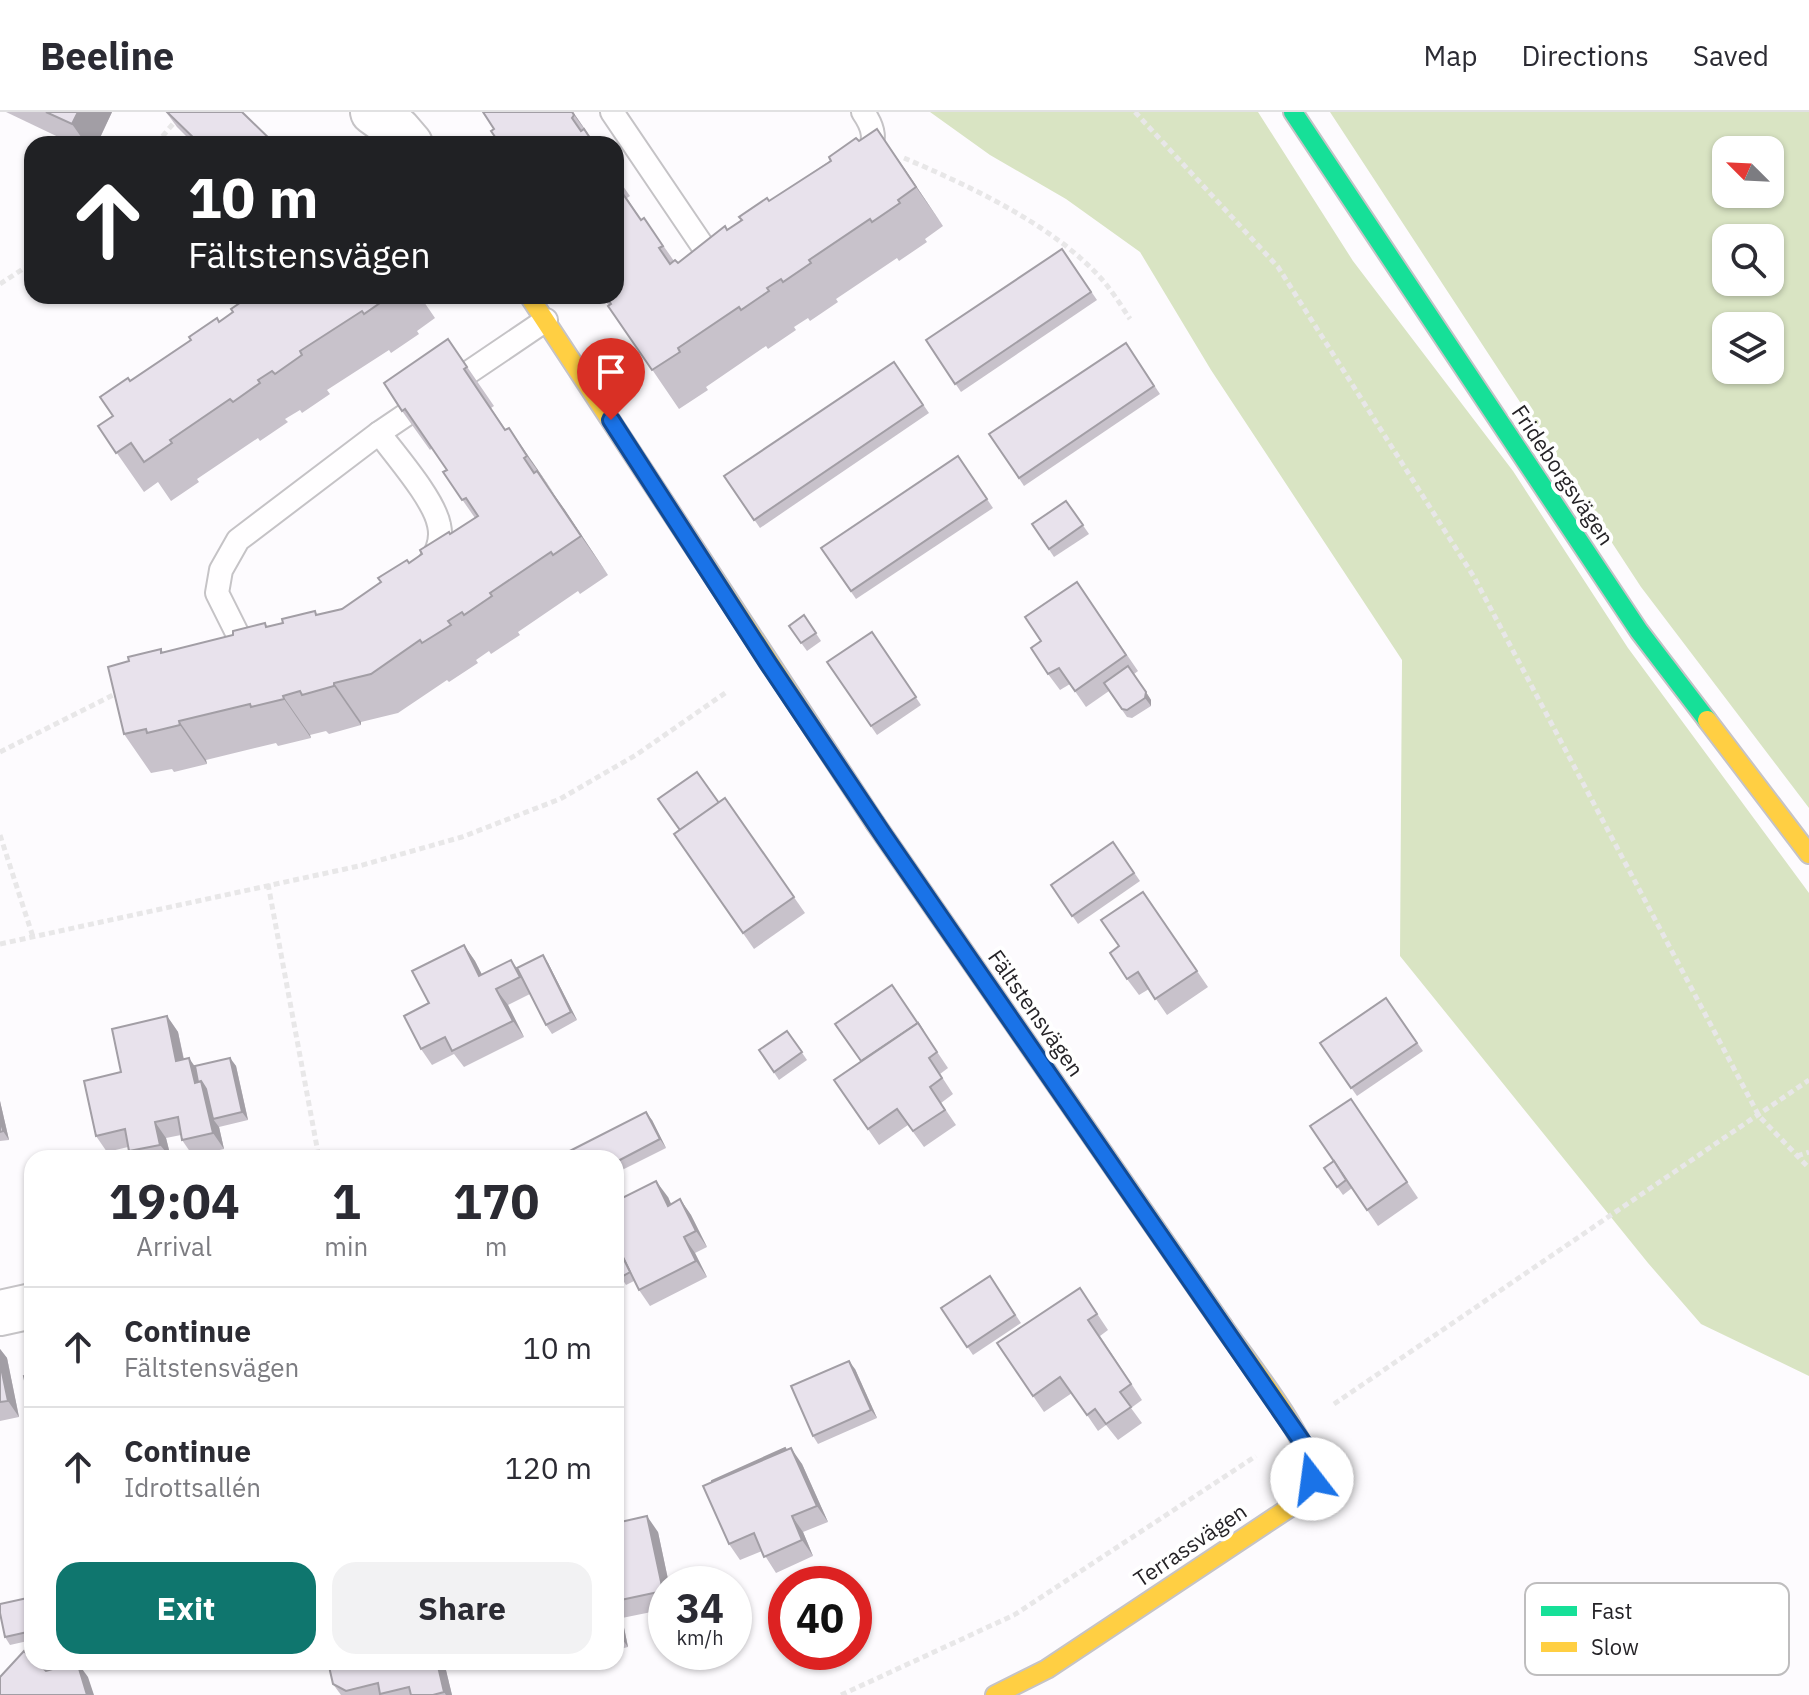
<!DOCTYPE html>
<meta charset="utf-8">
<style>
:root{--surface:#fff;--page:#f2f2f3;--text:#2b2b33;--muted:#7c7c81;--line:#e1e1e2;--accent:#0f766e}
body{margin:0;font-family:"IBM Plex Sans",sans-serif;background:var(--page);color:var(--text);height:100vh;display:flex;flex-direction:column;font-size:30px;white-space:nowrap}
*{box-sizing:border-box;margin:0}
p{font-size:26px;color:var(--muted)}
.icon{flex:none;width:44px;height:44px;fill:none;stroke:currentColor;stroke-width:2;stroke-linecap:round;stroke-linejoin:round}
.map{position:relative;flex:1;overflow:hidden}
.sheet{position:absolute;left:24px;top:1038px;width:600px;height:520px;display:flex;flex-direction:column;background:var(--surface);border-radius:24px;box-shadow:0 2px 6px #0004}
.sheet>*{flex:none}
.hud{position:absolute;left:24px;top:24px;width:600px;height:168px;border-radius:24px;box-shadow:0 2px 6px #0004;background:#202124;color:#fff;overflow:hidden}
.needle{width:52px;rotate:294deg}
.fabs{position:absolute;left:1712px;top:24px;display:grid;gap:16px}
.fabs a{display:grid;place-items:center;width:72px;height:72px;border-radius:16px;background:var(--surface);box-shadow:0 2px 6px #0004;font-size:40px}
.speed{position:absolute;left:648px;top:1454px;display:flex;gap:16px;font-size:40px;font-weight:700;text-align:center}
.speed>*{display:grid;place-content:center;width:104px;height:104px;border-radius:50%;background:var(--surface);box-shadow:0 2px 6px #0004;line-height:1}
.speed small{font-size:20px;font-weight:400}
.speed .limit{border:12px solid #d22;background:#fff;color:#111}
.pin{position:absolute;display:grid;place-items:center;width:68px;height:68px;color:#fff;margin:-82px -34px;border-radius:50% 50% 50% 0;rotate:-45deg;box-shadow:0 0 8px #0007}
.pin .icon{rotate:45deg}
.me{position:absolute;width:88px;margin:-44px;rotate:345deg;stroke-linejoin:round;filter:drop-shadow(0 0 6px #0008)}
.turn{display:flex;align-items:center;gap:28px;height:168px;padding:0 32px;font-size:36px}
.turn .icon{width:104px;height:104px;stroke-width:2.5}
.turn b{display:block;font-size:56px;line-height:68px}
.eta{display:flex;justify-content:space-evenly;align-items:center;height:136px;text-align:center}
.eta b{font-size:48px;font-weight:700;line-height:56px}
.cta{display:flex;gap:16px;margin-top:auto;padding:16px 32px}
.cta a{flex:1;height:92px;border-radius:24px;background:var(--accent);color:#fff;font-size:32px;font-weight:700;line-height:92px;text-align:center}
.cta a+a{background:var(--page);color:var(--text)}
ul{padding:0;list-style:none}
li{display:flex;align-items:center;gap:24px;height:120px;padding:0 32px;border-top:2px solid var(--line)}
li div{flex:1}
li b{display:block;font-size:30px}
li em{font-style:normal}
header{display:flex;align-items:center;gap:48px;box-sizing:border-box;height:112px;padding:0 40px;background:var(--surface);border-bottom:2px solid var(--line)}
header strong{font-size:38px}
nav{display:flex;gap:44px;margin-inline-start:auto;font-size:28px}
.map>svg:first-child{display:block}
.green{fill:#d9e4c3;fill-rule:evenodd}
.lines{fill:none;stroke-linecap:round;stroke-linejoin:round}
.lane-casing{stroke:#c5c3c6;stroke-width:26}
.street-casing{stroke:#c5c3c6;stroke-width:48}
.fast-casing{stroke:#c5c3c6;stroke-width:22}
.slow-casing{stroke:#c5c3c6;stroke-width:22}
.path{stroke:#e8e7e8;stroke-width:5;stroke-dasharray:6 4;stroke-linecap:butt}
.lane{stroke:#fffeff;stroke-width:22}
.street{stroke:#fffeff;stroke-width:44}
.fast{stroke:#16e098;stroke-width:18}
.slow{stroke:#ffcf43;stroke-width:18}
.wall{fill:#c8c2cb}
.shaded-wall{fill:#a29ea5}
.building{fill:#e8e2ec;stroke:#a29ea5;stroke-width:2}
.route-casing{stroke:#114b97;stroke-width:20}
.route{stroke:#1a73e8;stroke-width:14}
.labels{text-anchor:middle;stroke-width:8;stroke-linejoin:round;paint-order:stroke}
.street-label{font-size:22px;fill:#252327;stroke:#fff}
.key{fill:#fff;stroke:#bebdbe;stroke-width:2}
.key-label{font-size:22px;fill:#252327}
</style>
<header>
<strong>Beeline</strong>
<nav><a>Map</a><a>Directions</a><a>Saved</a></nav>
</header>
<div class="map">
<svg width="1809" height="1583" viewBox="0 0 1809 1583">
<rect width="100%" height="100%" fill="#fdfbfe"/>
<!-- green -->
<g class="green">
<path d="M930,0h328l95,149 160,210 115,177 181,245v483l-108,-52 -53,-61 -248,-307 2,-296 -191,-290 -71,-118 -74,-53 -76,-44z"/>
<path d="M1330,0h479v696l-168,-221zM1726,38h44v44h-44zM1726,126h44v44h-44zM1726,214h44v44h-44z"/>
</g>
<g class="lines">
<!-- lane casing -->
<g class="lane-casing">
<g id="lane">
<path d="M612,0l92,136 20,13"/>
<path d="M863,0c11,16 14,28 3,46"/>
<path d="M379,321c17,23 55,66 60,92 3,13 -1,26 -9,37"/>
<path d="M258,532l-14,-3 -7,-8 -20,-40 4,-23 17,-30 141,-107 167,-113"/>
</g>
</g>
<!-- street casing -->
<g class="street-casing">
<g id="street">
<path d="M373,0l25,18 12,14"/>
<path d="M0,1201l32,-7"/>
</g>
</g>
<!-- fast casing -->
<g class="fast-casing">
<g id="fast">
<path d="M1293,0l346,519 68,89"/>
<path d="M875,711l348,503"/>
</g>
</g>
<!-- slow casing -->
<g class="slow-casing">
<g id="slow">
<path d="M529,184l346,527"/>
<path d="M1707,608l102,134"/>
<path d="M995,1583l52,-26 248,-165c7,-7 15,-15 17,-25 5,-32 -69,-123 -89,-153"/>
</g>
</g>
<!-- path -->
<g class="path">
<path d="M1135,0l143,155 196,310 285,539 50,52"/>
<path d="M156,32l27,-32"/>
<path d="M904,46c66,28 154,69 201,125 9,11 17,24 25,36"/>
<path d="M0,172l32,-21"/>
<path d="M0,640l117,-59"/>
<path d="M0,723l33,102"/>
<path d="M268,772l51,274"/>
<path d="M0,832l359,-78 103,-29 98,-38 76,-44 92,-64"/>
<path d="M1797,1044l12,-4"/>
<path d="M1334,1292l475,-324"/>
<path d="M841,1583l173,-80 242,-159"/>
</g>
<!-- lane -->
<use href="#lane" class="lane"/>
<!-- street -->
<use href="#street" class="street"/>
<!-- fast -->
<use href="#fast" class="fast"/>
<!-- slow -->
<use href="#slow" class="slow"/>
</g>
<!-- wall -->
<g class="wall">
<path d="M6,0h106l-15,32h-24z"/>
<path d="M166,0l109,32h-81l-17,-17z"/>
<path d="M573,0l22,32h-95l-6,-15z"/>
<path d="M859,29l45,27 39,58 -18,13 2,3 -28,19 -2,-3 -61,41 2,3 -28,19 -2,-3 -14,9 2,3 -28,19 -2,-3 -60,41 2,3 -29,19 -77,-113h14v-120l14,20 -3,2 14,22 3,-2 30,43 4,2z"/>
<path d="M1062,137l35,51 -136,92 -35,-52z"/>
<path d="M250,184h170l15,22 -18,13 2,3 -28,19 -2,-3 -62,40 3,4 -28,19 -2,-3 -15,9 3,3 -28,19 -2,-3 -61,41 2,3 -28,19 -13,-19 -14,10 -46,-66 15,-10 17,-35 103,-69z"/>
<path d="M448,227l46,67 -3,2 15,22 3,-2 99,147 -28,19 -2,-3 -60,41 2,3 -29,19 -2,-3 -13,9 2,3 -29,19 -2,-2 -49,33 -37,9v3l-32,9 -3,-3 -16,4 1,3 -33,8 -2,-3 -70,17 1,4 -33,8 -2,-3 -21,4 -27,-39 5,-73 32,-12 2,3 179,-43 133,-91 -32,-46 4,-2 -15,-22 -2,2 -28,-39z"/>
<path d="M1126,231l34,51 -136,92 -35,-52z"/>
<path d="M894,250l35,51 -169,115 -36,-52z"/>
<path d="M958,344l35,52 -137,91 -35,-51z"/>
<path d="M1066,389l23,33 -35,23 -22,-33z"/>
<path d="M1077,470l61,89 -4,3 17,26v6l-19,12 -5,-1 -18,-26 -23,16 -16,-23 -10,6 -12,-16 -7,-33z"/>
<path d="M804,503l17,26 -14,10 -18,-25z"/>
<path d="M872,520l49,73 -44,30 -50,-73z"/>
<path d="M725,686l80,115 -51,36 -80,-115z"/>
<path d="M1113,730l27,39 -62,43 -27,-39z"/>
<path d="M1143,780l65,95 -41,28 -18,-26 -10,6 -12,-16 -8,-33z"/>
<path d="M464,833l11,16 7,14 29,-15 6,8 31,-5 29,57 -25,14 -6,-9 -16,-31 -22,11 16,32 -60,30 -10,-13 -22,11 -11,-16 8,-46z"/>
<path d="M892,873l56,83 -8,6 13,20 -12,9 15,22 -32,22 -16,-22 -29,20 -45,-65 27,-19z"/>
<path d="M1386,886l37,53 -66,45 -37,-53z"/>
<path d="M167,904l11,16 6,27 11,7 35,-8 6,8 12,54 -29,7 5,22 -31,7 -11,-16 -1,-5 -15,3 5,20h-37l-5,-7 -1,-4 -21,5 -11,-16 25,-64z"/>
<path d="M787,919l20,29 -28,20 -20,-30z"/>
<path d="M1351,987l67,99 -40,28 -68,-100z"/>
<path d="M0,989l9,39 -9,1z"/>
<path d="M652,1008l14,28 -50,25v-15z"/>
<path d="M1334,1049l18,27 -9,7 -19,-27z"/>
<path d="M668,1085l3,7 9,-5 11,16 16,32 -12,6 12,24 -57,29 -11,-16 -5,-9 -8,4 -5,-8z"/>
<path d="M990,1164l31,47 -48,32 -32,-47z"/>
<path d="M1080,1176l28,42 -8,6 42,64 -11,8 11,15 -24,17 -12,-15 -8,6 -26,-38 -28,19 -47,-69z"/>
<path d="M0,1237l7,9 12,59 -19,4z"/>
<path d="M855,1257l22,49 -59,26 -5,-8z"/>
<path d="M786,1338l16,14 26,58 -25,10 10,24 -37,17 -14,-22 -22,9 -11,-16z"/>
<path d="M616,1411l42,9 11,52h-3v25l-44,9 6,29 -12,3z"/>
<path d="M32,1485v43l-22,5 -5,-8z"/>
<path d="M328,1550h116l8,33h-111l-8,-11z"/>
</g>
<!-- shaded-wall -->
<g class="shaded-wall">
<path d="M78,0h34l-15,32h-11l-14,-20z"/>
<path d="M572,0h1l22,32z"/>
<path d="M877,17l27,39 39,58 -27,-39z"/>
<path d="M509,316l27,39 19,28 -28,-39z"/>
<path d="M537,359l28,39 43,65 -27,-39z"/>
<path d="M334,571l27,39v3l-27,-39z"/>
<path d="M1146,580l5,8v6l-6,-8z"/>
<path d="M283,584l27,39 1,3 -27,-39z"/>
<path d="M179,609l27,39 1,4 -27,-39z"/>
<path d="M464,833l11,16 16,31 -12,-16z"/>
<path d="M543,843l5,8 29,57 -6,-8z"/>
<path d="M496,877l12,16 16,32 -11,-16z"/>
<path d="M167,904l11,16 9,44 -11,-15z"/>
<path d="M189,946l11,16 12,23 1,22 6,8 5,22 -11,-16 -18,-50z"/>
<path d="M230,946l6,8 12,54 -6,-8z"/>
<path d="M0,989l9,39 -6,-9 -3,-13z"/>
<path d="M646,1000l6,8 14,28 -6,-9z"/>
<path d="M155,1010l11,16 5,20 -11,-13z"/>
<path d="M656,1069l12,16 11,25 -11,-16z"/>
<path d="M680,1087l11,16 16,32 -11,-16z"/>
<path d="M684,1125l11,16 12,24 -11,-16z"/>
<path d="M0,1237l7,9 12,59 -11,-16 -8,-38z"/>
<path d="M849,1249l6,8 22,49 -6,-8z"/>
<path d="M791,1336l11,16 26,58 -11,-16z"/>
<path d="M647,1404l11,16 11,52h-3v12l-3,-5z"/>
<path d="M792,1404l11,16 10,24 -11,-16z"/>
<path d="M616,1498l6,8 6,29 -6,-8z"/>
<path d="M77,1550l11,15 6,18h-7z"/>
<path d="M437,1550h7l8,33h-6l-2,-3z"/>
</g>
<!-- building -->
<g class="building">
<path d="M46,0h32l-6,12z"/>
<path d="M167,0h75l33,32h-75z"/>
<path d="M483,0h89l2,3 -2,3 9,13 3,-2 10,15h-94l-9,-13 3,-2z"/>
<path d="M877,17l39,58 -18,13 2,3 -28,19 -2,-3 -61,41 2,3 -28,19 -2,-3 -14,9 2,3 -28,19 -2,-3 -61,41 2,4 -28,18 -44,-64 3,-2 -5,-8h10v-112l25,36 3,-2 19,28 -4,2 11,16 5,-4 3,3 47,-37 2,4 15,-10 -3,-3 28,-19 2,3 62,-40 -2,-4 27,-19 3,3z"/>
<path d="M1062,137l29,43 -136,92 -29,-44z"/>
<path d="M250,184h140l-26,18 -2,-3 -62,40 2,4 -27,19 -3,-3 -14,9 2,3 -27,19 -3,-3 -60,41 2,3 -28,19 -13,-19 -15,10 -18,-27 15,-10 -13,-19 28,-19 2,3 61,-41 -2,-3 28,-19 2,4 14,-10 -2,-3z"/>
<path d="M448,227l19,28 -3,2 41,61 4,-2 18,28 -3,2 10,15 3,-2 44,65 -28,19 -2,-3 -61,41 2,3 -28,19 -2,-3 -14,9 3,4 -29,18 -2,-3 -49,34 -37,9v3l-32,9 -2,-4 -17,5 1,3 -33,8 -1,-3 -71,17 1,4 -33,8 -1,-4 -22,5 -16,-67 21,-6 -1,-4 33,-8v4l72,-18v-4l32,-8 1,4 17,-4 -1,-4 33,-8 1,4 26,-6 39,-27 -3,-4 29,-18 2,3 13,-9 -2,-4 29,-18 1,2 28,-18 -12,-18 -4,2 -19,-28 4,-2 -42,-61 -3,2 -18,-28z"/>
<path d="M1126,231l28,43 -135,92 -30,-44z"/>
<path d="M894,250l29,43 -169,115 -30,-44z"/>
<path d="M958,344l29,43 -136,92 -30,-43z"/>
<path d="M1066,389l17,24 -34,24 -17,-25z"/>
<path d="M1077,470l49,73 -51,36 -16,-23 -11,6 -17,-26 10,-7 -16,-24z"/>
<path d="M804,503l12,18 -15,10 -12,-17z"/>
<path d="M872,520l44,65 -45,29 -44,-64z"/>
<path d="M1128,554l18,26 -1,6 -18,12 -5,-1 -18,-26z"/>
<path d="M697,660l22,31 -39,27 -22,-31z"/>
<path d="M725,686l69,99 -51,36 -69,-99z"/>
<path d="M1113,730l21,31 -62,43 -21,-31z"/>
<path d="M1143,780l54,79 -42,28 -17,-27 -11,7 -17,-26 9,-7 -18,-26z"/>
<path d="M464,833l15,31 32,-16 9,17 -24,12 17,32 -61,30 -7,-14 -24,12 -17,-33 25,-13 -17,-32z"/>
<path d="M543,843l28,57 -25,13 -29,-57z"/>
<path d="M892,873l31,46 -5,-8 -57,38 -26,-37z"/>
<path d="M1386,886l31,45 -66,45 -31,-45z"/>
<path d="M167,904l9,45 13,-3 6,25 6,-2 12,52 -31,7 -4,-23 -23,5 5,23 -31,6 -4,-22 -29,7 -12,-55 37,-9 -9,-43z"/>
<path d="M918,911l19,29 -8,6 13,20 -12,9 15,23 -32,21 -16,-22 -29,20 -34,-49z"/>
<path d="M787,919l15,21 -28,20 -15,-22z"/>
<path d="M230,946l12,54 -29,7 -7,-30 -5,-8 -3,1 -3,-16z"/>
<path d="M1351,987l56,83 -40,28 -57,-84z"/>
<path d="M646,1000l14,27 -44,23v-4h-60z"/>
<path d="M0,1006l3,13 -3,1z"/>
<path d="M1334,1049l12,19 -9,7 -13,-19z"/>
<path d="M656,1069l12,25 12,-7 16,32 -12,6 12,24 -57,29 -23,-47v-42z"/>
<path d="M617,1133l13,27 -9,5 -5,-10v-21z"/>
<path d="M990,1164l25,39 -48,32 -26,-39z"/>
<path d="M1080,1176l17,26 -9,6 43,64 -11,8 11,15 -25,17 -11,-15 -8,6 -27,-38 -27,19 -36,-53z"/>
<path d="M849,1249l22,49 -58,26 -22,-50z"/>
<path d="M0,1251l8,38 -8,1z"/>
<path d="M32,1263v36l-8,-35z"/>
<path d="M785,1336l1,2 -74,32v-1z"/>
<path d="M791,1336l26,58 -25,10 10,24 -38,17 -10,-24 -25,11 -26,-58z"/>
<path d="M647,1404l16,75 -47,10v-78z"/>
<path d="M32,1485v34l-27,6 -5,-24v-9z"/>
<path d="M616,1498l6,29 -6,1z"/>
<path d="M24,1539l8,8v3h4l10,9 31,-9 10,33h-87v-18z"/>
<path d="M328,1550h109l7,30 -11,3h-22l-2,-8 -29,7 -2,-11 -32,8 -13,-7z"/>
</g>
<g class="lines">
<!-- route casing -->
<g class="route-casing">
<path id="route" d="M611,308l157,243 116,173 421,610 7,16v17"/>
</g>
<!-- route -->
<use href="#route" class="route"/>
</g>
<g class="labels">
<!-- street labels -->
<g class="street-label">
<text transform="translate(1563 363) rotate(56)" y="8">Frideborgsvägen</text>
<text transform="translate(1036 901) rotate(55)" y="8">Fältstensvägen</text>
<text transform="translate(1190 1433) rotate(-34)" y="8">Terrassvägen</text>
</g>
</g>
<!-- legend -->
<rect x="1525" y="1471" width="264" height="92" rx="12" class="key"/>
<rect x="1541" y="1494" width="36" height="10" fill="#16e098"/>
<rect x="1541" y="1530" width="36" height="10" fill="#ffcf43"/>
<g class="key-label">
<text x="1591" y="1507">Fast</text>
<text x="1591" y="1543">Slow</text>
</g>
</svg>
<div class="fabs">
<a><svg class="needle" viewBox="-14 -14 28 28"><path d="M0-13l5 13h-10z" fill="#e53935"/><path d="M0 13l5-13h-10z" fill="#7c7c81"/></svg></a>
<a><svg class="icon" aria-label="search" viewBox="0 0 24 24"><circle cx="10" cy="10" r="6"/><path d="M15 15l6 6"/></svg></a>
<a><svg class="icon" aria-label="layers" viewBox="0 0 24 24"><path d="M12 4l9 5-9 5-9-5zM3 14l9 5 9-5"/></svg></a>
</div>
<div class="speed"><div>34<small>km/h</small></div><div class="limit">40</div></div>
<div class="pin" style="left:611px;top:308px;background:#d93025"><svg class="icon" aria-label="arrive" viewBox="0 0 24 24"><path d="M6 21V4h12l-3 4 3 4H6"/></svg></div>
<svg class="me" style="left:1312px;top:1367px" viewBox="-20 -20 40 40"><circle r="19" fill="#fff"/><path d="M0-13L10 11 0 6-10 11z" fill="#1a73e8"/></svg>
<div class="hud">
<div class="turn"><svg class="icon" aria-label="ahead" viewBox="0 0 24 24"><path d="M12 20V5M6 11l6-6 6 6"/></svg><div><b>10 m</b>Fältstensvägen</div></div>
</div>
<section class="sheet">
<div class="eta">
<div><b>19:04</b><p>Arrival</p></div>
<div><b>1</b><p>min</p></div>
<div><b>170</b><p>m</p></div>
</div>
<ul>
<li><svg class="icon" aria-label="ahead" viewBox="0 0 24 24"><path d="M12 20V5M6 11l6-6 6 6"/></svg><div><b>Continue</b><p>Fältstensvägen</p></div><em>10 m</em></li>
<li><svg class="icon" aria-label="ahead" viewBox="0 0 24 24"><path d="M12 20V5M6 11l6-6 6 6"/></svg><div><b>Continue</b><p>Idrottsallén</p></div><em>120 m</em></li>
</ul>
<div class="cta"><a>Exit</a><a>Share</a></div>
</section>
</div>
